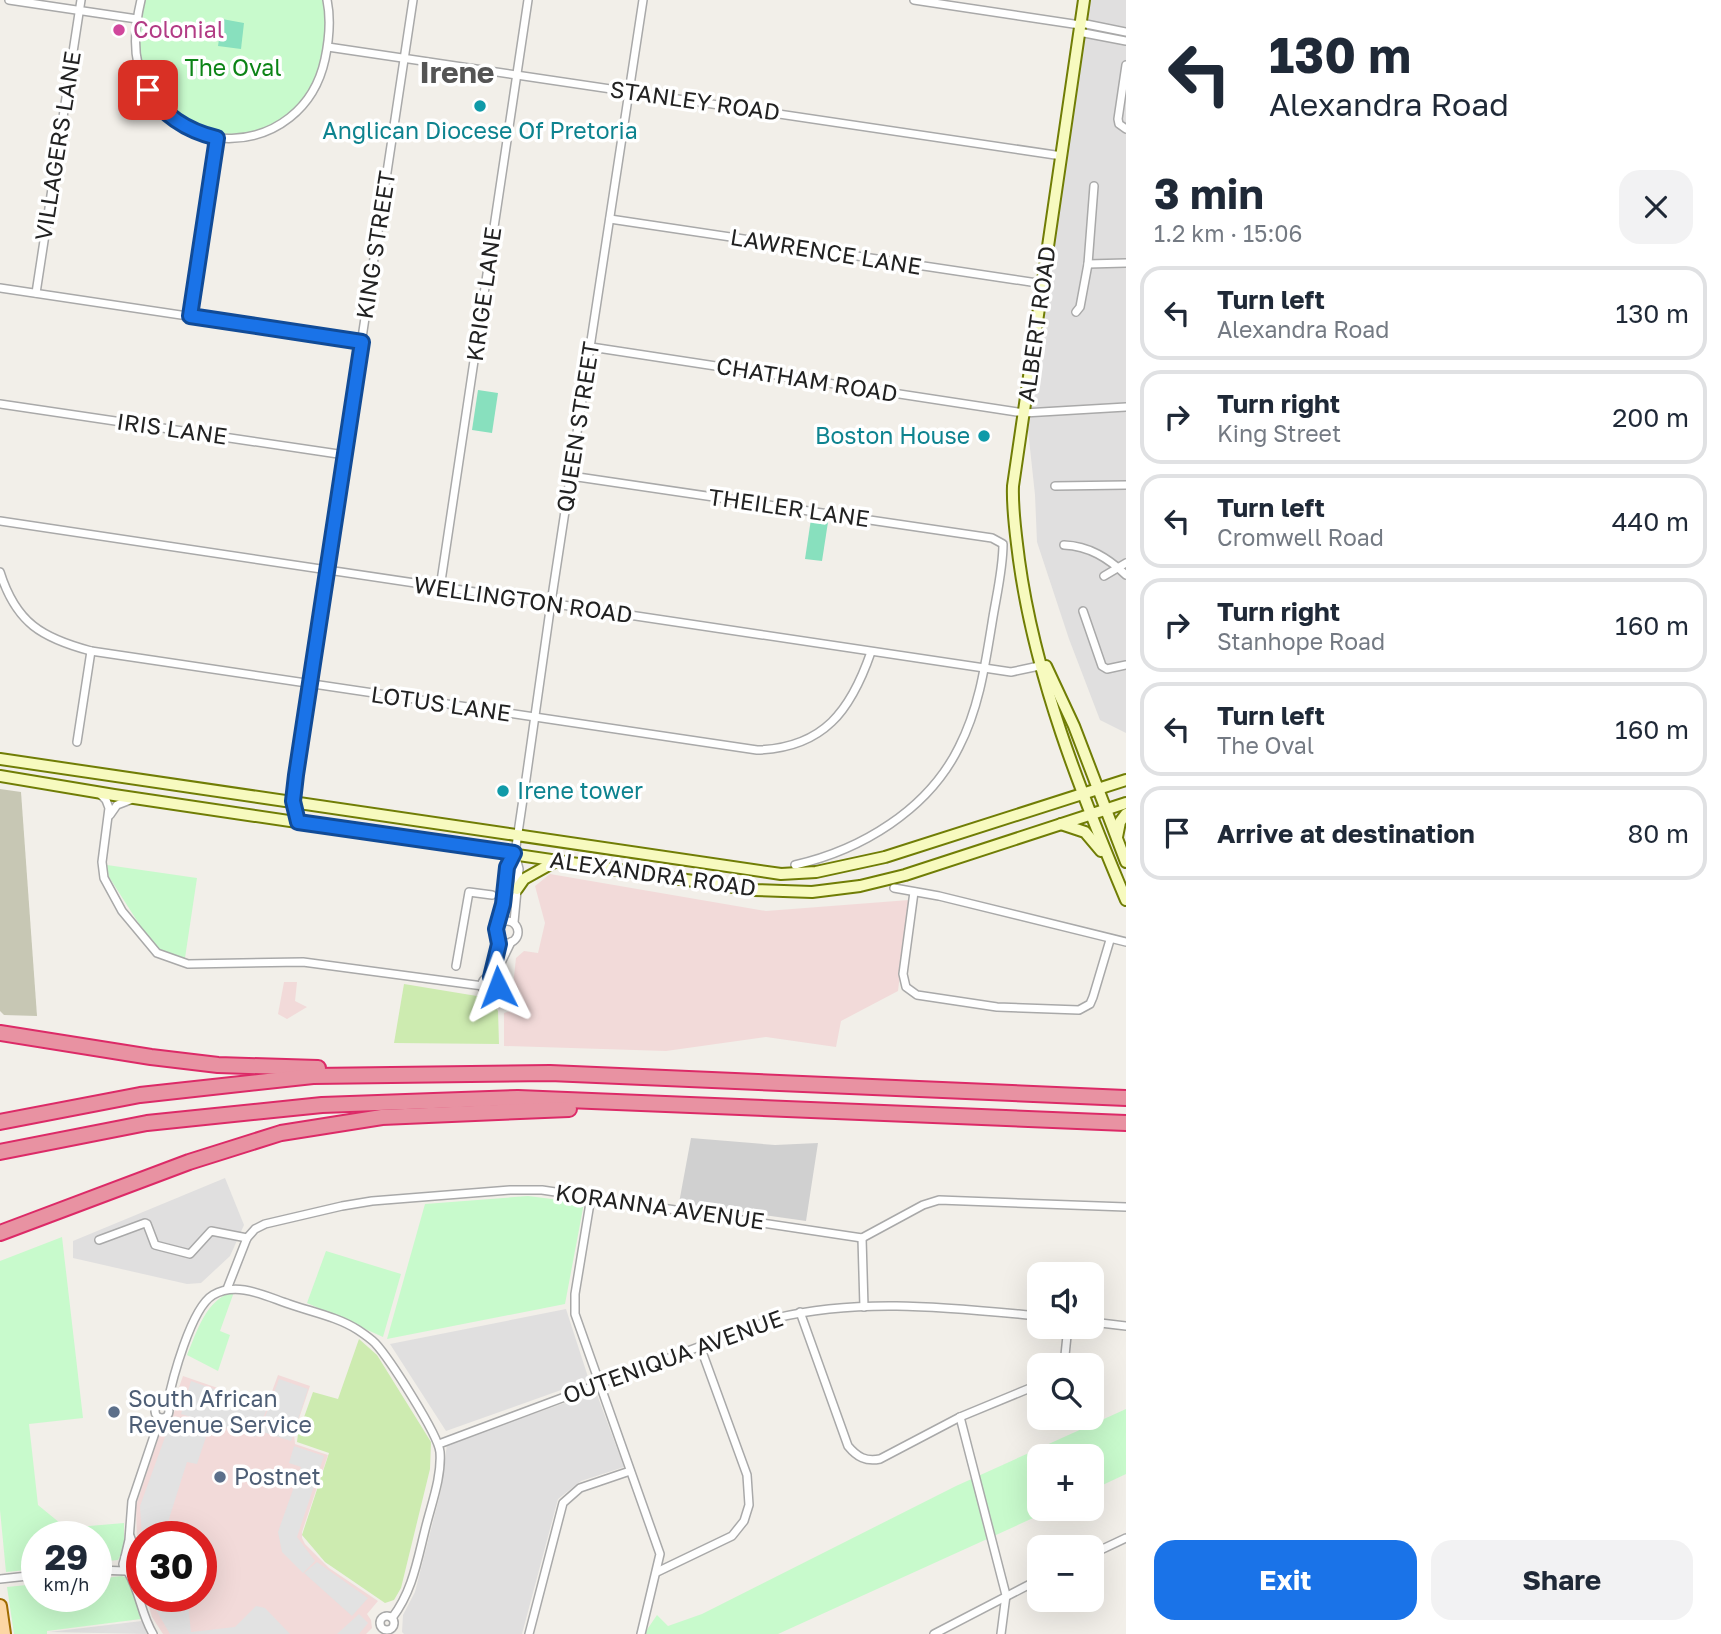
<!DOCTYPE html>
<meta charset="utf-8">
<style>
:root{--surface:#fff;--page:#f2f2f3;--text:#1f2937;--muted:#747a83;--line:#e0e1e3;--accent:#1a73e8}
body{margin:0;font-family:"Golos Text",sans-serif;background:var(--page);color:var(--text);height:100vh;display:flex;flex-direction:column;font-size:26px;white-space:nowrap}
*{box-sizing:border-box;margin:0}
p{font-size:23px;color:var(--muted)}
.icon{flex:none;width:38px;height:38px;fill:none;stroke:currentColor;stroke-width:2;stroke-linecap:round;stroke-linejoin:round}
.map{position:relative;flex:1;overflow:hidden}
.side{display:flex;flex-direction:column;background:var(--surface);width:595px}
.side>*{flex:none}
.hud{background:#fff;color:var(--text);overflow:hidden}
.tools{position:absolute;left:1027px;top:1262px;display:grid;gap:14px}
.tools a{display:grid;place-items:center;width:77px;height:77px;border-radius:14px;background:var(--surface);box-shadow:0 7px 28px #0002;font-size:35px}
.speed{position:absolute;left:21px;top:1521px;display:flex;gap:14px;font-size:35px;font-weight:700;text-align:center}
.speed>*{display:grid;place-content:center;width:91px;height:91px;border-radius:50%;background:var(--surface);box-shadow:0 7px 28px #0002;line-height:1}
.speed small{font-size:18px;font-weight:400}
.speed .limit{border:10px solid #d22;background:#fff;color:#111}
.pin{position:absolute;display:grid;place-items:center;width:60px;height:60px;color:#fff;margin:-30px;border-radius:14px;box-shadow:0 4px 10px #0006}
.me{position:absolute;width:77px;margin:-38px;rotate:357deg;stroke-linejoin:round;filter:drop-shadow(0 0 5px #0008)}
.turn{display:flex;align-items:center;gap:24px;height:147px;padding:0 28px;font-size:32px}
.turn .icon{width:91px;height:91px;stroke-width:2.5}
.turn b{display:block;font-size:49px;line-height:60px}
.round{display:grid;place-items:center;flex:none;width:74px;height:74px;border-radius:21px;background:var(--page)}
.overview{display:flex;align-items:center;justify-content:space-between;height:119px;padding:0 28px}
h1{font-size:42px;font-weight:700;line-height:52px}
.cta{display:flex;gap:14px;margin-top:auto;padding:14px 28px}
.cta a{flex:1;height:80px;border-radius:21px;background:var(--accent);color:#fff;font-size:28px;font-weight:700;line-height:80px;text-align:center}
.cta a+a{background:var(--page);color:var(--text)}
ul{padding:0;list-style:none}
li{display:flex;align-items:center;gap:21px;height:94px;margin:0 14px 10px;padding:0 14px;border:4px solid var(--line);border-radius:21px}
li div{flex:1}
li b{display:block;font-size:26px}
li em{font-style:normal}
main{display:flex;flex:1;min-height:0}
.map>svg:first-child{display:block}
.residential{fill:#e0dfdf}
.commercial{fill:#f2dad9}
.religious{fill:#d0d0d0}
.construction{fill:#c7c7b4}
.grass{fill:#cdebb0}
.park{fill:#c8facc}
.pitch{fill:#88e0be}
.parking{fill:#e2e2e2}
.lines{fill:none;stroke-linecap:round;stroke-linejoin:round}
.street-casing{stroke:#a9a9a9;stroke-width:10}
.secondary-casing{stroke:#707d05;stroke-width:14}
.primary-casing{stroke:#a06b00;stroke-width:16}
.highway-casing{stroke:#dc2a67;stroke-width:18}
.street{stroke:#fff;stroke-width:7}
.secondary{stroke:#f7fabf;stroke-width:10}
.primary{stroke:#fcd6a4;stroke-width:12}
.highway{stroke:#e892a2;stroke-width:14}
.route-casing{stroke:#114b97;stroke-width:18}
.route{stroke:#1a73e8;stroke-width:12}
.hotel-dot{fill:#d1479c;stroke:#fff;stroke-width:2.5}
.culture-dot{fill:#0f9aa8;stroke:#fff;stroke-width:2.5}
.service-dot{fill:#5c6f8a;stroke:#fff;stroke-width:2.5}
.labels{text-anchor:middle;stroke-width:7;stroke-linejoin:round;paint-order:stroke}
.hotel-label{font-size:23px;fill:#b23c85;stroke:#fff;text-anchor:start}
.park-label{font-size:23px;fill:#0c8416;stroke:#fff}
.street-label{font-size:23px;fill:#222;stroke:#fff}
.culture-label{font-size:23px;fill:#0d838f;stroke:#fff}
.service-label{font-size:23px;fill:#4e5e75;stroke:#fff;text-anchor:start}
.district-label{font-size:30px;font-weight:bold;fill:#555;stroke:#fff}
</style>
<main>
<div class="map">
<svg width="1126" height="1634" viewBox="0 0 1126 1634">
<rect width="100%" height="100%" fill="#f2efe9"/>
<!-- residential -->
<g class="residential">
<path d="M1084,0h42v733l-26,-13 -31,-81 -32,-97 -2,-47 -9,-84z"/>
<path d="M225,1178l19,47 -14,31 -29,27 -14,1 -114,-26v-17z"/>
<path d="M566,1309l23,71 -143,51 -56,-87z"/>
<path d="M596,1392l28,75 -43,14 -23,18 -36,135h-118l-2,-2 1,-17 12,-23 26,-102 6,-46z"/>
<path d="M142,1621l5,13 -98,-2z"/>
</g>
<!-- commercial -->
<g class="commercial">
<path d="M550,874l216,37 143,-11 -11,91 -57,30 -5,26 -70,-10 -100,14 -162,-5v-33l19,-6 -10,-21 3,-28 8,-7 14,2 7,-30 -10,-37z"/>
<path d="M284,982h13l-2,19 12,6 -20,12 -9,-5z"/>
<path d="M278,1375l32,11 -16,47 1,11 33,11 -26,77v6l3,6 24,24 49,33 -11,13 4,6 1,8 -6,6h-203l-11,-17 -6,-21h55v-60h-59v11l-5,-4 -1,-38 27,-81 8,-4 4,-10 -2,-6 10,-28 84,29z"/>
</g>
<!-- religious -->
<path class="religious" d="M691,1138l84,7 43,-2 -12,78 -127,-18z"/>
<!-- construction -->
<path class="construction" d="M0,789l21,3 16,224 -33,-1 -4,-4z"/>
<!-- grass -->
<g class="grass">
<path d="M404,984l85,14 9,13 1,33 -105,-1z"/>
<path d="M359,1339l18,16 54,87 -1,27 -29,119 -7,12 -9,3 -60,-41 -23,-27 27,-82 -32,-11 1,-8 15,-42 25,7z"/>
</g>
<!-- park -->
<g class="park">
<path d="M143,0h184c-1,18 2,47 -3,64 -3,9 -19,42 -25,47 -5,4 -13,7 -19,10 -49,27 -111,11 -135,-42 -10,-25 -6,-54 -2,-79z"/>
<path d="M107,865l90,13 -12,80 -26,-8 -9,-9 -41,-64z"/>
<path d="M528,1196l56,7 -19,101 -178,35 38,-135z"/>
<path d="M62,1237l21,181 -54,6 9,81 28,23 58,-5v26l-6,11 -22,2v-26h-59v33l-31,3 -6,-62v-249z"/>
<path d="M326,1251l75,23 -18,63 -76,-34z"/>
<path d="M234,1292l-14,39 10,4 -12,36 -31,-16c10,-23 19,-57 47,-63z"/>
<path d="M1126,1409v65l-34,16v-34h-52v52l13,1 -275,125h-134l13,-19 11,11 34,-12 254,-128z"/>
<path d="M122,1576l9,4 10,39 -94,12v3h-33l-7,-47 30,-3v12h59v-17z"/>
</g>
<!-- pitch -->
<g class="pitch">
<path d="M222,19l22,4 -3,26 -23,-3z"/>
<path d="M478,390l20,3 -6,40 -20,-3z"/>
<path d="M811,519l17,3 -6,39 -17,-2z"/>
</g>
<!-- parking -->
<g class="parking">
<path d="M279,1379l29,10 -17,52 -31,-10z"/>
<path d="M191,1381l76,27 -11,29 -75,-23z"/>
<path d="M169,1426l37,11 -9,27 -10,-2 -19,60 8,1 1,13 -35,2 -2,-32z"/>
<path d="M294,1446l30,10 -27,81 18,24 -12,12 -21,-21 -4,-20 23,-65 -12,-4z"/>
<path d="M317,1562l51,36 -16,18 -48,-43z"/>
<path d="M187,1596l4,36 44,-5 21,-21 9,2 25,26h-120l-22,-38z"/>
<path d="M359,1614l9,9 -9,11h-22z"/>
</g>
<g class="lines">
<!-- street casing -->
<g class="street-casing">
<g id="street">
<path d="M9,0l128,19"/>
<path d="M141,0c-5,21 -8,43 -3,64 23,102 165,98 187,-5 4,-19 6,-40 2,-59"/>
<path d="M914,0l166,25"/>
<path d="M1081,23l45,9"/>
<path d="M1079,32l47,9"/>
<path d="M328,47l734,109"/>
<path d="M1126,65l-8,54 1,5 7,5"/>
<path d="M610,219l434,65"/>
<path d="M1088,264l38,-1"/>
<path d="M0,288l362,54"/>
<path d="M36,293l45,-293"/>
<path d="M1076,312l4,-5 8,-43 6,-78"/>
<path d="M190,316l27,-178"/>
<path d="M591,347l433,66 102,-6"/>
<path d="M0,404l345,51"/>
<path d="M571,476l421,62 11,6c0,26 -7,53 -11,79 -7,43 -13,85 -33,124 -31,63 -98,103 -164,118"/>
<path d="M1055,486l71,-1"/>
<path d="M0,521l1011,151 33,-7"/>
<path d="M1064,545c25,1 44,13 62,30"/>
<path d="M0,572c16,51 42,66 91,79l666,99c67,-2 94,-40 114,-98"/>
<path d="M1104,576l22,-13"/>
<path d="M440,588l88,-588"/>
<path d="M1083,611l19,55 5,3 19,-4"/>
<path d="M77,742l14,-91"/>
<path d="M100,794l6,6 3,8 -7,54 2,16 18,33 35,42 31,11 115,-2 180,24"/>
<path d="M110,815l7,-10 13,-5"/>
<path d="M298,822l-5,-21 3,-26 117,-775"/>
<path d="M894,888l45,8 187,46"/>
<path d="M914,892l-11,82 3,13 11,8 80,12 82,3 11,-6 3,-7 17,-57"/>
<circle cx="507" cy="932" r="11"/>
<path d="M514,922l5,-53 -4,-15"/>
<path d="M499,923l8,-56 8,-14 11,-74 25,-176 92,-603"/>
<path d="M456,966l13,-74 23,3"/>
<path d="M491,977l8,-32 -2,-8"/>
<circle cx="490" cy="985" r="8"/>
<path d="M497,980l1,-11 13,-27"/>
<path d="M591,1197l-16,97v20l85,240 -19,80"/>
<path d="M862,1238l2,69"/>
<path d="M99,1240l46,-17 2,1 8,21 35,9 21,-23 36,7"/>
<path d="M227,1289l20,-51 8,-9 10,-5 77,-18 30,-5 138,-11h32l320,48 61,-33 16,-5 187,7"/>
<path d="M800,1312l48,134c9,11 18,16 32,13l80,-42 80,-33"/>
<path d="M1092,1322l34,4"/>
<path d="M1064,1365l4,-39"/>
<circle cx="162" cy="1411" r="7"/>
<path d="M167,1406c5,-26 24,-98 46,-111 24,-14 52,1 76,9 23,8 49,13 69,26 6,4 12,8 17,13 14,15 63,91 65,109 2,25 -9,53 -15,78 -8,32 -13,62 -33,88"/>
<path d="M960,1417l46,178 -5,39"/>
<path d="M439,1444l337,-126c86,-21 176,-10 264,-2"/>
<path d="M130,1536l7,19 5,6"/>
<path d="M1092,1554l34,-16"/>
<path d="M137,1555l-5,-1 -7,3 -2,7 1,5 9,4 5,-1 4,-6"/>
<path d="M125,1557l4,-17 3,-39 28,-83"/>
<path d="M96,1570l30,1"/>
<path d="M128,1572c12,20 13,42 25,62"/>
<path d="M657,1572l75,-36 12,-15 5,-16 -2,-30 -47,-129"/>
<path d="M0,1579l37,-4"/>
<circle cx="387" cy="1623" r="7"/>
<path d="M529,1634l34,-131 17,-15 50,-17"/>
<path d="M934,1634l106,-55"/>
</g>
</g>
<!-- secondary casing -->
<g class="secondary-casing">
<g id="secondary">
<path d="M1084,0l-71,486c-1,25 3,49 6,74 16,117 61,231 107,340"/>
<path d="M1046,666l28,60 52,136"/>
<path d="M0,759l781,115 35,-2 69,-15 241,-77"/>
<path d="M0,776l114,19 640,95 58,2 48,-6 45,-11 221,-72"/>
<path d="M1061,824l24,8 16,19"/>
<path d="M1117,837l3,-15 6,-8"/>
<path d="M517,889l7,-10 34,-19"/>
</g>
</g>
<!-- primary casing -->
<g class="primary-casing">
<path id="primary" d="M0,1606l4,28"/>
</g>
<!-- highway casing -->
<g class="highway-casing">
<g id="highway">
<path d="M0,1033l151,24 67,8 100,3"/>
<path d="M0,1122l140,-27 173,-19 237,-3 576,25"/>
<path d="M0,1152l147,-29 175,-18 196,-7 608,25"/>
<path d="M0,1233l189,-71 92,-29 101,-16 187,-8"/>
</g>
</g>
<!-- street -->
<use href="#street" class="street"/>
<!-- secondary -->
<use href="#secondary" class="secondary"/>
<!-- primary -->
<use href="#primary" class="primary"/>
<!-- highway -->
<use href="#highway" class="highway"/>
</g>
<g class="lines">
<!-- route casing -->
<g class="route-casing">
<path id="route" d="M148,90c16,27 40,41 69,48l-27,178 172,26 -66,433 -3,26 5,21 216,31 -7,14 -4,37 -7,25 3,15 -8,33 6,3 1,7"/>
</g>
<!-- route -->
<use href="#route" class="route"/>
</g>
<!-- markers -->
<circle class="hotel-dot" cx="119" cy="30" r="7"/>
<g class="culture-dot">
<circle cx="480" cy="106" r="7"/>
<circle cx="984" cy="436" r="7"/>
<circle cx="503" cy="791" r="7"/>
</g>
<g class="service-dot">
<circle cx="114" cy="1412" r="7"/>
<circle cx="220" cy="1477" r="7"/>
</g>
<g class="labels">
<!-- hotel labels -->
<g class="hotel-label">
<text x="133" y="38">Colonial</text>
</g>
<!-- park labels -->
<g class="park-label">
<text x="233" y="76">The Oval</text>
</g>
<!-- street labels -->
<g class="street-label">
<text transform="translate(695 101) rotate(8)" y="8">STANLEY ROAD</text>
<text transform="translate(58 146) rotate(-81)" y="8">VILLAGERS LANE</text>
<text transform="translate(376 245) rotate(-81)" y="8">KING STREET</text>
<text transform="translate(826 252) rotate(9)" y="8">LAWRENCE LANE</text>
<text transform="translate(484 294) rotate(-82)" y="8">KRIGE LANE</text>
<text transform="translate(1037 324) rotate(-82)" y="8">ALBERT ROAD</text>
<text transform="translate(807 380) rotate(9)" y="8">CHATHAM ROAD</text>
<text transform="translate(578 427) rotate(-81)" y="8">QUEEN STREET</text>
<text transform="translate(172 429) rotate(8)" y="8">IRIS LANE</text>
<text transform="translate(789 508) rotate(8)" y="8">THEILER LANE</text>
<text transform="translate(523 600) rotate(8)" y="8">WELLINGTON ROAD</text>
<text transform="translate(441 704) rotate(8)" y="8">LOTUS LANE</text>
<text transform="translate(653 874) rotate(8)" y="8">ALEXANDRA ROAD</text>
<text transform="translate(660 1207) rotate(8)" y="8">KORANNA AVENUE</text>
<text transform="translate(673 1357) rotate(-20)" y="8">OUTENIQUA AVENUE</text>
</g>
<!-- culture labels -->
<g class="culture-label">
<text x="480" y="139">Anglican Diocese Of Pretoria</text>
<text x="970" y="444" text-anchor="end">Boston House</text>
<text x="517" y="799" text-anchor="start">Irene tower</text>
</g>
<!-- service labels -->
<g class="service-label">
<text x="128" y="1407">South African<tspan x="128" dy="26">Revenue Service</tspan></text>
<text x="234" y="1485">Postnet</text>
</g>
<!-- district labels -->
<g class="district-label">
<text x="457" y="83">Irene</text>
</g>
</g>
</svg>
<div class="tools">
<a><svg class="icon" aria-label="sound" viewBox="0 0 24 24"><path d="M4 9h4l5-4v14l-5-4H4zM17 9q2 3 0 6"/></svg></a>
<a><svg class="icon" aria-label="search" viewBox="0 0 24 24"><circle cx="10" cy="10" r="6"/><path d="M15 15l6 6"/></svg></a>
<a>+</a>
<a>−</a>
</div>
<div class="speed"><div>29<small>km/h</small></div><div class="limit">30</div></div>
<div class="pin" style="left:148px;top:90px;background:#d93025"><svg class="icon" aria-label="arrive" viewBox="0 0 24 24"><path d="M6 21V4h12l-3 4 3 4H6"/></svg></div>
<svg class="me" style="left:498px;top:987px" viewBox="-20 -20 40 40"><path d="M0-17L14 15 0 8-14 15z" fill="#1a73e8" stroke="#fff" stroke-width="4"/></svg>
</div>
<section class="side">
<div class="hud">
<div class="turn"><svg class="icon" aria-label="left" viewBox="0 0 24 24"><path d="M17 20v-9H6M10 6l-5 5 5 5"/></svg><div><b>130 m</b>Alexandra Road</div></div>
</div>
<div class="overview"><div><h1>3 min</h1><p>1.2 km · 15:06</p></div><a class="round"><svg class="icon" aria-label="close" viewBox="0 0 24 24"><path d="M6 6l12 12M18 6L6 18"/></svg></a></div>
<ul>
<li><svg class="icon" aria-label="left" viewBox="0 0 24 24"><path d="M17 20v-9H6M10 6l-5 5 5 5"/></svg><div><b>Turn left</b><p>Alexandra Road</p></div><em>130 m</em></li>
<li><svg class="icon" aria-label="right" viewBox="0 0 24 24"><path d="M7 20v-9h11M14 6l5 5-5 5"/></svg><div><b>Turn right</b><p>King Street</p></div><em>200 m</em></li>
<li><svg class="icon" aria-label="left" viewBox="0 0 24 24"><path d="M17 20v-9H6M10 6l-5 5 5 5"/></svg><div><b>Turn left</b><p>Cromwell Road</p></div><em>440 m</em></li>
<li><svg class="icon" aria-label="right" viewBox="0 0 24 24"><path d="M7 20v-9h11M14 6l5 5-5 5"/></svg><div><b>Turn right</b><p>Stanhope Road</p></div><em>160 m</em></li>
<li><svg class="icon" aria-label="left" viewBox="0 0 24 24"><path d="M17 20v-9H6M10 6l-5 5 5 5"/></svg><div><b>Turn left</b><p>The Oval</p></div><em>160 m</em></li>
<li><svg class="icon" aria-label="arrive" viewBox="0 0 24 24"><path d="M6 21V4h12l-3 4 3 4H6"/></svg><div><b>Arrive at destination</b></div><em>80 m</em></li>
</ul>
<div class="cta"><a>Exit</a><a>Share</a></div>
</section>
</main>
